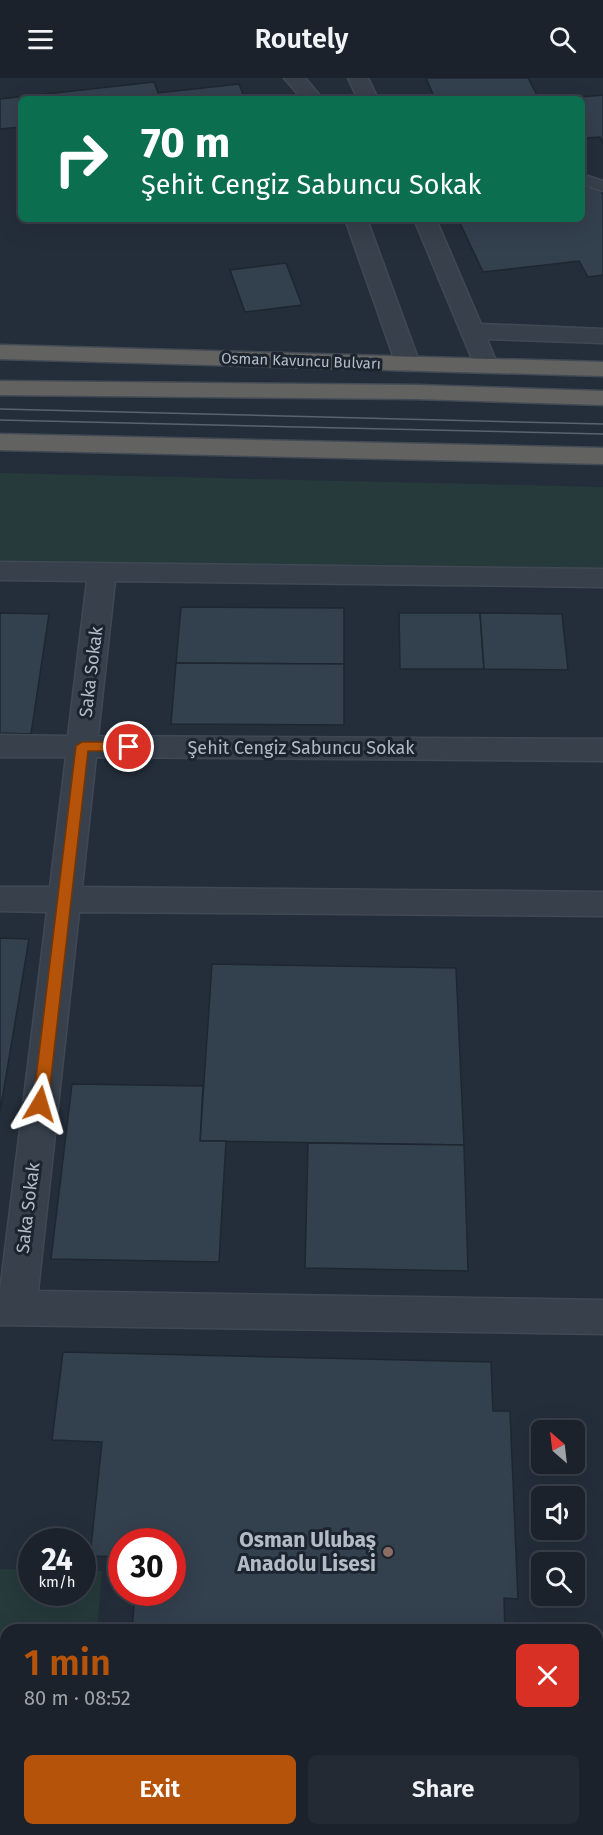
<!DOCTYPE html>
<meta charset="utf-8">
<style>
:root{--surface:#1b222c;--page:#242a34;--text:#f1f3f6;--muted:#a0a4a9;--line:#393f48;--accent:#b45309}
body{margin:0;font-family:"Fira Sans",sans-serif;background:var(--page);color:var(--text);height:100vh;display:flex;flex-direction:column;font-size:22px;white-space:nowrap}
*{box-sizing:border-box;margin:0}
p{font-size:20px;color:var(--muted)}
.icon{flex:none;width:33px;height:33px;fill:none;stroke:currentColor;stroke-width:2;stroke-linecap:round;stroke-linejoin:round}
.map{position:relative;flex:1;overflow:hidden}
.drawer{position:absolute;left:0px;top:1546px;width:603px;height:212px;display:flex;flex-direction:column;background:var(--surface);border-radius:18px 18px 0 0;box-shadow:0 6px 24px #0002,0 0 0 2px var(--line)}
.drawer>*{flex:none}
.hud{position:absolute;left:18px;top:18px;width:567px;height:126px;border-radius:9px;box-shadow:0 6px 24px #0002,0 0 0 2px var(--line);background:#0b6e4f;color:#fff;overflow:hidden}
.needle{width:39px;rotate:332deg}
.fabs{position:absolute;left:531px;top:1342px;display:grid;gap:12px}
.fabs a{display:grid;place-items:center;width:54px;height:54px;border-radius:9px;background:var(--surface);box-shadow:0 6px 24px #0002,0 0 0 2px var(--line);font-size:30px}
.speed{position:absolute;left:18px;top:1450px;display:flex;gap:12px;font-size:30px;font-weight:700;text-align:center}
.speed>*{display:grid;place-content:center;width:78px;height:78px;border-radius:50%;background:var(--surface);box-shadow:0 6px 24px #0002,0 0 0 2px var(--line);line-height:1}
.speed small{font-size:15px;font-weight:400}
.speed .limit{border:9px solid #d22;background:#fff;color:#111}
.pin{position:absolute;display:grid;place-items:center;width:51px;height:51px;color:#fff;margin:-26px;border:3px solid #fff;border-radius:50%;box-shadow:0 2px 6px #0007}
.me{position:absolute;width:66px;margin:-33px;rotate:7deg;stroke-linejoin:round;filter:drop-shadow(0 0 4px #0008)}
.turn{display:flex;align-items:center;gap:21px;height:126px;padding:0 24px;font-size:27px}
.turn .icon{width:78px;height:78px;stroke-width:2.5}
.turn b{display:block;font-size:42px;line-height:51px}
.round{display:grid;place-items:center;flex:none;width:63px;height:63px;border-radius:9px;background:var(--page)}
.headline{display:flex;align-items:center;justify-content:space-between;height:102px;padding:0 24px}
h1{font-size:36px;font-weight:600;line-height:45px;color:var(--accent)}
.button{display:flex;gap:12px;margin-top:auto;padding:12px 24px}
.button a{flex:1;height:69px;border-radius:9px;background:var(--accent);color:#fff;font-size:24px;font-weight:600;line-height:69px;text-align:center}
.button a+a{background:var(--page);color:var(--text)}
header{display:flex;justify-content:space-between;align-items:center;height:78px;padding:0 24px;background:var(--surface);font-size:27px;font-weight:600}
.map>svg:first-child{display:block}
.green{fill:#263a3b}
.building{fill:#33404e;stroke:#1e2731;stroke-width:1.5}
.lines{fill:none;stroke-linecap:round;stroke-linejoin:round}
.service-casing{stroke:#404953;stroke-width:3}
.minor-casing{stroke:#404953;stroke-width:3}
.trunk-casing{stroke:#424b55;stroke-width:3}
.service{fill:#37404b;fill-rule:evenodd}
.minor{fill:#37404b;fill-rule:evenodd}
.trunk{fill:#626260;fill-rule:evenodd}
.tram{stroke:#596471;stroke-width:1.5}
.route{fill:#b45309;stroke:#753606;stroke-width:1.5}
.education-dot{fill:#8d6e63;stroke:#1c252f;stroke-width:2}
.labels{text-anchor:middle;stroke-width:6;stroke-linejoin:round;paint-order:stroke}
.far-street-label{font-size:15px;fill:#b3bbc6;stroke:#1c252f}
.street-label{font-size:18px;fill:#b3bbc6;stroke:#1c252f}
.near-poi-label{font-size:21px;font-weight:bold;fill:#b3bbc6;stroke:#1c252f;text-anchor:end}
</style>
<header><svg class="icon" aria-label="menu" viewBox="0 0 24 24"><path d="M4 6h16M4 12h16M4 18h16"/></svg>Routely<svg class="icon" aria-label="search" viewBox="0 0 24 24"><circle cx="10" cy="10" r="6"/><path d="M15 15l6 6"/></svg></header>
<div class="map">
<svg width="603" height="1757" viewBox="0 0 603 1757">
<rect width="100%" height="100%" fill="#242e3a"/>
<!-- green -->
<g class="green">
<path d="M0,395l603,14v87l-603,-12z"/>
<path d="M0,1491l31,1 1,23h50l1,-23 19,1 -5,59h-91v123h-6z"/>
</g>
<!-- building -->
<g class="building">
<path d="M426,0h102l11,21h-104z"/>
<path d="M154,4l4,11 81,-9 6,15h-224v28l-21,2v-30z"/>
<path d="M603,17v49l-3,-7 -18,1v-31h4l-5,-10z"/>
<path d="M598,108l5,9v80l-15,2 -9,-16 -96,11 -25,-53h124v-31z"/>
<path d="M286,185l16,42 -57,7 -15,-42z"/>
<path d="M181,529l163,1v56l-168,-1z"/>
<path d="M0,535l49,1 -18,120 -31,-1z"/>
<path d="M399,535h81l4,56h-84z"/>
<path d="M480,535l82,1 6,56 -84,-1z"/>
<path d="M176,585l168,1v61l-173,-1z"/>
<path d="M0,860l29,1 -29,173z"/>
<path d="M212,886l244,4 8,177 -264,-4z"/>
<path d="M72,1006l131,2 -3,55h26l-7,121 -168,-3z"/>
<path d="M308,1065l156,2 4,126 -163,-3z"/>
<path d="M63,1274l428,10 2,49h17l8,188 -14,-1 1,32h-373l3,-37h37v-51h-50v15l-32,-1 12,-114 -50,-2z"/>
</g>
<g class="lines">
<!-- service casing -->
<g class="service-casing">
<path id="service" d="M582,96l21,7v10l-21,-7z"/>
</g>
<!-- minor casing -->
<g class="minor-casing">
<g id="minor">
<path d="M284,0h21l18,21h-21z"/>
<path d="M348,0h20l10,21h-20z"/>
<path d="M345,141h22l53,145 -3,5 -9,2 -9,-2 -3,-5z"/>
<path d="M414,141h22l45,105 122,5v14l-116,-4 11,27 -3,5 -9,2 -9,-2z"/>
<path d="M0,484l603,7v18l-488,-6 -17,155 505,3v22l-507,-4 -14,130 521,5v24l-524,-4 -41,379 565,9v34l-603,-9v-34l47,-379 -47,-1v-24h50l16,-130h-66v-22l68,1 19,-155 -87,-1z"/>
<path d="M0,1722l6,1v29h20l-2,5h-24z"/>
<path d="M240,1752h244l2,5h-244z"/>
</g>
</g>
<!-- trunk casing -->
<g class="trunk-casing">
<g id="trunk">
<path d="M0,267l603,17v14l-603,-17z"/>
<path d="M0,303l417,4 186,6v14l-186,-6 -417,-4z"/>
<path d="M0,356l603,14v16l-603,-14z"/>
</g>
</g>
<!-- service -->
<use href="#service" class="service"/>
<!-- minor -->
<use href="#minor" class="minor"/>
<!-- trunk -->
<use href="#trunk" class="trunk"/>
<!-- tram -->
<g class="tram">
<path d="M0,331l603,15"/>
<path d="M0,342l603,14"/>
</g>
</g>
<!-- route -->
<path class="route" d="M82,664h47l7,5 -7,4h-41l-40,353 -2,4h-11l-2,-4 43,-358z"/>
<!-- markers -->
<circle class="education-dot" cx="388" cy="1474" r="6"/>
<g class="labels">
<!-- far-street labels -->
<g class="far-street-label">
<text transform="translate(301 283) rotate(2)" y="5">Osman Kavuncu Bulvarı</text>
</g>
<!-- street labels -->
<g class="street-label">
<text transform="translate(91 594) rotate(-83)" y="6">Saka Sokak</text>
<text x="301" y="676">Şehit Cengiz Sabuncu Sokak</text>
<text transform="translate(28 1130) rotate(-83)" y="6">Saka Sokak</text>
</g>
<!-- near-poi labels -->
<g class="near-poi-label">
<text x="376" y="1469">Osman Ulubaş<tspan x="376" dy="24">Anadolu Lisesi</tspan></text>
</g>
</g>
</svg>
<div class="fabs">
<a><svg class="needle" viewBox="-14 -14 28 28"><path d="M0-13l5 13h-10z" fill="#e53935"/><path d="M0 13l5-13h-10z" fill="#a0a4a9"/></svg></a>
<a><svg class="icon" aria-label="sound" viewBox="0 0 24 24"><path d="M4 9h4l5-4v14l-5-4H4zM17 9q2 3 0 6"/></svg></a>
<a><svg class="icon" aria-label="search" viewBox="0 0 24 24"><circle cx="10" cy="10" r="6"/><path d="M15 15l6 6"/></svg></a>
</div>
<div class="speed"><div>24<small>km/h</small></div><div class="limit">30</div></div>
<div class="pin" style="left:129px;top:669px;background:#d93025"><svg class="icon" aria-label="arrive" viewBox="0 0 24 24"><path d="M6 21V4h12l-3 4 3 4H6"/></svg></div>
<svg class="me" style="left:40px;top:1026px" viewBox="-20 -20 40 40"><path d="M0-17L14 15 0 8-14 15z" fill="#b45309" stroke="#fff" stroke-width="4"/></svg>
<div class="hud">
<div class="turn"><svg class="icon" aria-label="right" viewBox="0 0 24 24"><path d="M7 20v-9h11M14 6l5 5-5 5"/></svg><div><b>70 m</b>Şehit Cengiz Sabuncu Sokak</div></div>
</div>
<section class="drawer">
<div class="headline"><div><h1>1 min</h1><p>80 m · 08:52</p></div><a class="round" style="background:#d93025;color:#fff"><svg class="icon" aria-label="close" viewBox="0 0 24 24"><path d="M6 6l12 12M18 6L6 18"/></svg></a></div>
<div class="button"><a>Exit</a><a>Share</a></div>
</section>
</div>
